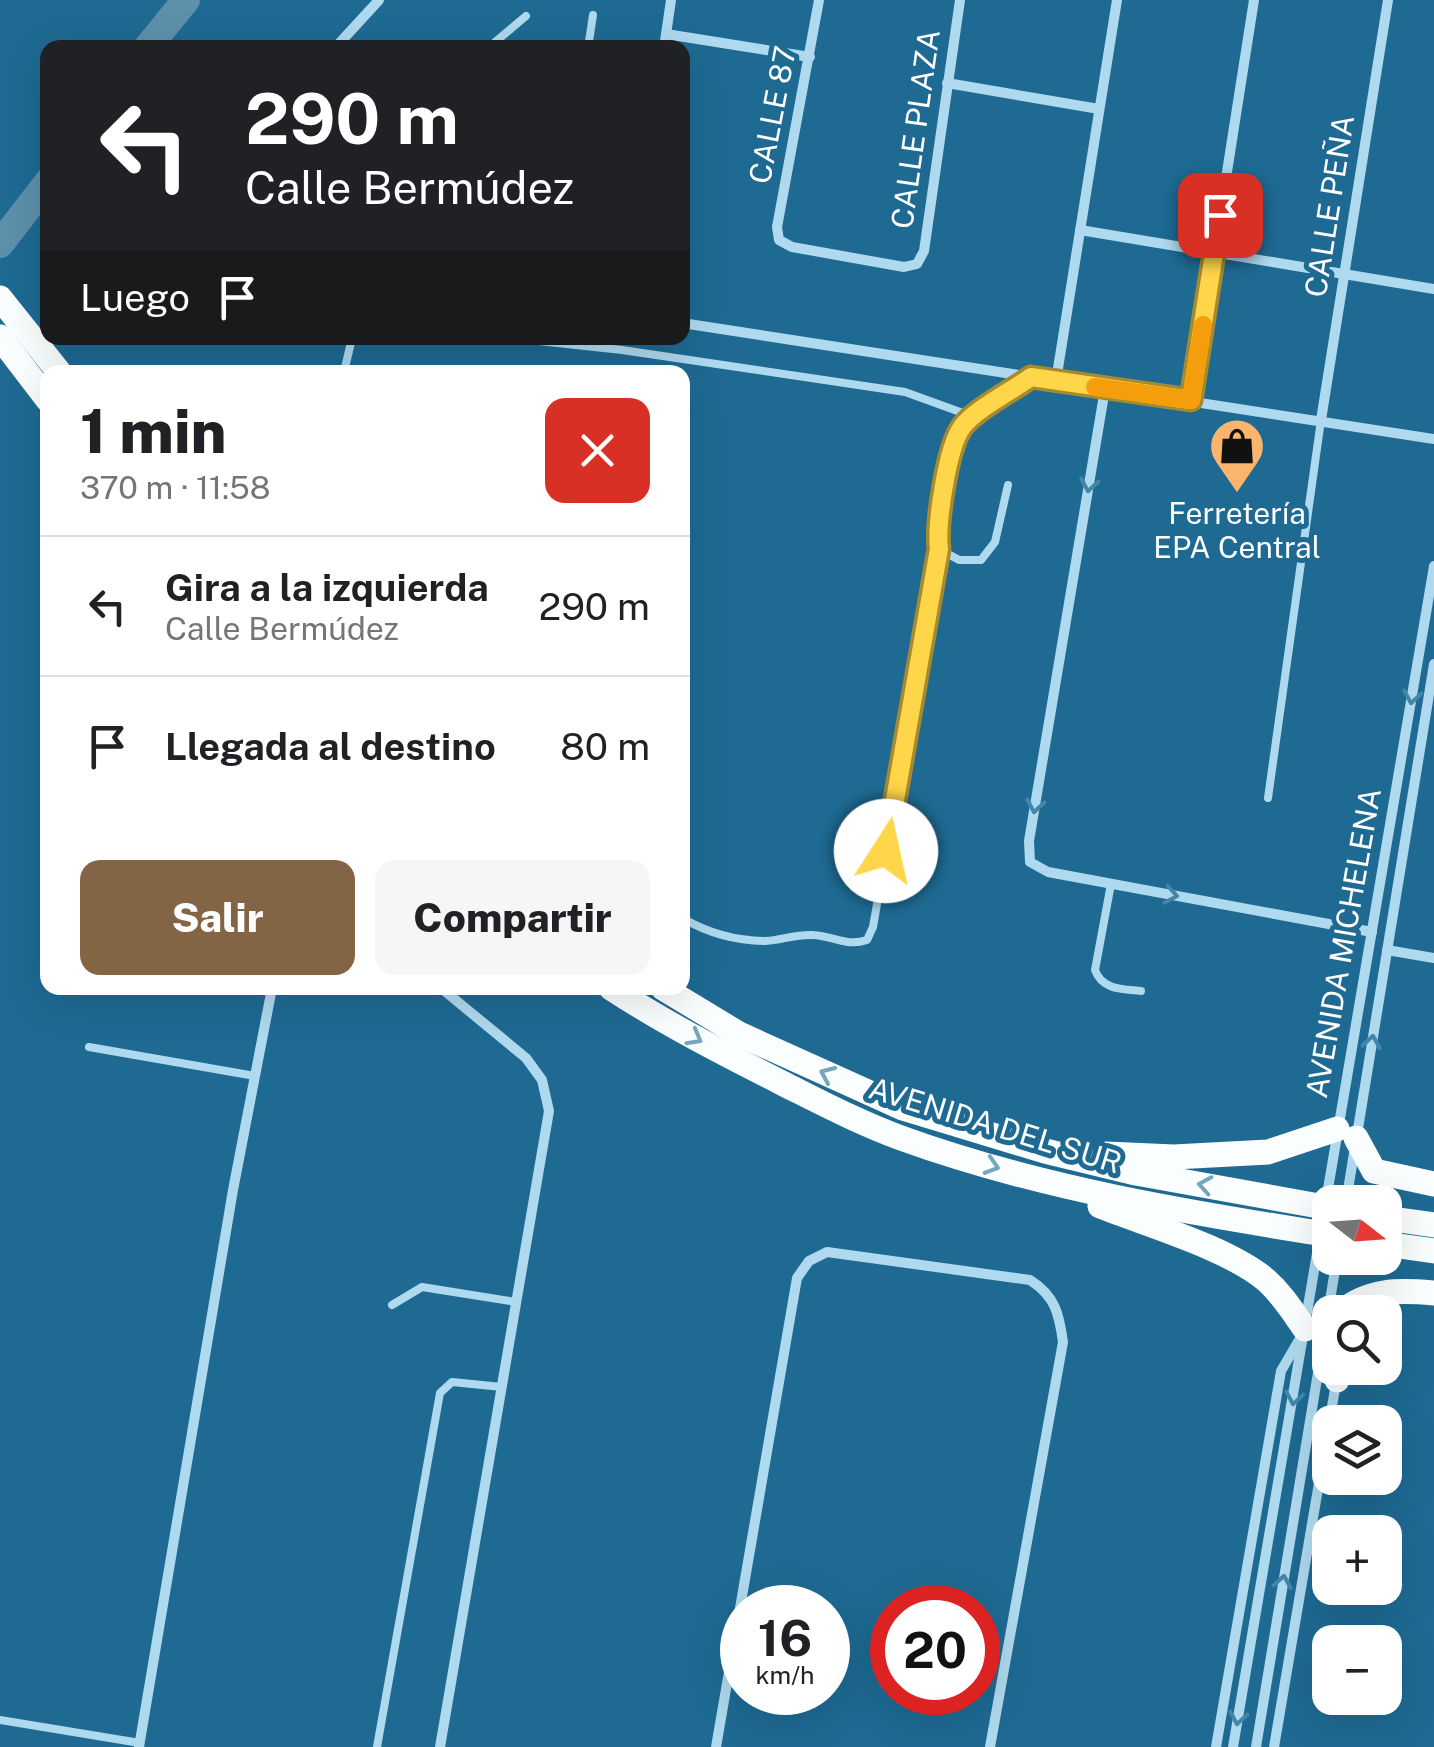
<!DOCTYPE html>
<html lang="es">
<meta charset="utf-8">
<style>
:root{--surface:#fff;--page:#f6f6f6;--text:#202124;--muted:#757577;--line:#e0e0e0;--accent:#836445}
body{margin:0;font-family:"Public Sans",sans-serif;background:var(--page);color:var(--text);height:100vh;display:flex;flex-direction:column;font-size:38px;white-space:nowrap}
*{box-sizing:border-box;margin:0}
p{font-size:32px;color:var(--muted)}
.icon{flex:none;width:55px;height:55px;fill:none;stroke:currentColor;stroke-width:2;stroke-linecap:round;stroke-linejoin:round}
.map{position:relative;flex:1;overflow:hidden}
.panel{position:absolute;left:40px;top:365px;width:650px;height:630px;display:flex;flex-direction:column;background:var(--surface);border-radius:20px;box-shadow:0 10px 40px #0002}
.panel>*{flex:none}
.top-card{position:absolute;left:40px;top:40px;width:650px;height:305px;border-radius:20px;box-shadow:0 10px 40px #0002;background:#202124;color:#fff;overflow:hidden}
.needle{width:65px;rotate:107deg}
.fabs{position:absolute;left:1312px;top:1185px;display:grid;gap:20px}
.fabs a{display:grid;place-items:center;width:90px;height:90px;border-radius:20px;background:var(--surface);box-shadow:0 10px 40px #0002;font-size:50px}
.speed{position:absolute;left:720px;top:1585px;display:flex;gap:20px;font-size:50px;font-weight:700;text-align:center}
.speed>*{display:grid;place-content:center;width:130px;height:130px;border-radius:50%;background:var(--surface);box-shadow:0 10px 40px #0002;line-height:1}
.speed small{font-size:25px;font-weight:400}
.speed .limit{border:15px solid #d22;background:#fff;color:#111}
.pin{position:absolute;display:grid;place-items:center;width:85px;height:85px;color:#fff;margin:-42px;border-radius:20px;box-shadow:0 5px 15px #0006}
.me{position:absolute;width:110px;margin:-55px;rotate:10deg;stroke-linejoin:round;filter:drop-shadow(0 0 8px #0008)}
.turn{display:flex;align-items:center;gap:35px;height:210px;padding:0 40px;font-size:45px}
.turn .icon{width:130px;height:130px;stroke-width:2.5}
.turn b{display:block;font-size:70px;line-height:85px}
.then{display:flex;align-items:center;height:95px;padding:0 40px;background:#0003;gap:20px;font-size:38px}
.round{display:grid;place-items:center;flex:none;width:105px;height:105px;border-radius:20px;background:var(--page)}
.headline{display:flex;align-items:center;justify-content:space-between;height:170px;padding:0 40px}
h1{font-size:60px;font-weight:800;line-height:75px}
.button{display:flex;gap:20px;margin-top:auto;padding:20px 40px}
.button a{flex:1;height:115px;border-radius:20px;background:var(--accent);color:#fff;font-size:40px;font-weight:800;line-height:115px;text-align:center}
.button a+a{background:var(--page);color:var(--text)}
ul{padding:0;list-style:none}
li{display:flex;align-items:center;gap:30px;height:140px;padding:0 40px;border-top:2px solid var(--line)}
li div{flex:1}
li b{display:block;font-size:38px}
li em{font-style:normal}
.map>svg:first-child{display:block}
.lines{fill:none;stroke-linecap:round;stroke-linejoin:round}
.river{stroke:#5d90ab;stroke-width:28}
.service{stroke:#afd9ee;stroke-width:8}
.minor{stroke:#afd9ee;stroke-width:10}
.trunk{stroke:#fafeff;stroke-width:25}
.oneway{stroke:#4286aa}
.oneway2{stroke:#76a5be}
.route-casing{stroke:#a68a30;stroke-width:25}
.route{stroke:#ffd54a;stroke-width:18}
.slow{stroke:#f59e0b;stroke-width:18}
.labels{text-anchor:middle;stroke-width:10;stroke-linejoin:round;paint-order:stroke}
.street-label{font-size:30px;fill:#fff;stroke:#1e6a93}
.poi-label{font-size:30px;fill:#fff;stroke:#1e6a93}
</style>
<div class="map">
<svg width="1434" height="1747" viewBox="0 0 1434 1747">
<rect width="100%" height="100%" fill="#1e6a93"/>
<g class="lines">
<!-- river -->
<g class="river">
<path d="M147,48l39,-48"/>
<path d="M0,244l48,-62"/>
</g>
<!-- service -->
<g class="service">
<path d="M488,48l38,-32"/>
<path d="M588,48l5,-33"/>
<path d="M511,338l111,12 283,42 69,25"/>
<path d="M344,372l8,-34"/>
<path d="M1008,485l-13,57 -14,18h-22l-20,-11c-3,-26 8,-100 23,-122 12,-17 51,-37 69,-50"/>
<path d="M1268,798l53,-378"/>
<path d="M1111,884l-16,86c7,20 28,19 46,21"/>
<path d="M682,918c26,15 54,23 84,23 15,-1 31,-7 47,-6 21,1 33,12 54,5l6,-13 66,-378"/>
<path d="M89,1047l166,29"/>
<path d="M392,1305l30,-18 94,15"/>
<path d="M0,1720l140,23"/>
<path d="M377,1747l63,-354 12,-11 50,5"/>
</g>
<!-- minor -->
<g class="minor">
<path d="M819,0l-42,227 2,13 13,7 112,20 13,-3 7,-13 36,-251"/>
<path d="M666,34l144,23"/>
<path d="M335,48l44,-48"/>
<path d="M664,48l7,-48"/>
<path d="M947,83l152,26"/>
<path d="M1080,230l354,59"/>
<path d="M682,323l752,116"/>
<path d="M1056,381l61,-381"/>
<path d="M1105,389l-76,452 1,21 18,10 324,60"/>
<path d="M1191,401l63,-401"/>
<path d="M1321,420l67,-420"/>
<path d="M1387,950l47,8"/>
<path d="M1346,1202l88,-538"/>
<path d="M139,1747l94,-557 39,-202"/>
<path d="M440,1747l109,-636 -7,-31 -16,-22 -85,-70"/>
<path d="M716,1747l81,-469 12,-17 18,-9 203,28c25,16 29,33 33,62l-73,405"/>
<path d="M1216,1747l65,-376 21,-36"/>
<path d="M1233,1747l201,-1181"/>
<path d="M1256,1747l81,-489"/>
<path d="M1274,1747l62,-364"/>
</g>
<!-- trunk -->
<g class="trunk">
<path d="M0,298l59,74"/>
<path d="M0,337l48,63"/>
<path d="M611,988c55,36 114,66 173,96 38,19 76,39 117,54 138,50 284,74 429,97"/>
<path d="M663,988l76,46 164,74 142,43 91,22 194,35"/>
<path d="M1356,1138l18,33 60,13"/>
<path d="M1106,1154l68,3 94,-5 69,-23"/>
<path d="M1100,1206c48,19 128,42 166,74 16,14 27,32 39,49"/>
<path d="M1385,1218l49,7"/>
<path d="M1385,1244l49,7"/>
<path d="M1341,1312c29,-23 57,-22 93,-19"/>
<path d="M1337,1380l2,-12"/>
</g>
</g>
<!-- one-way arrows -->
<defs><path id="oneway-chevron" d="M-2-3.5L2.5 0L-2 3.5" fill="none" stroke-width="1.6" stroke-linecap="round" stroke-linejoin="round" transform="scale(2.5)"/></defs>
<g class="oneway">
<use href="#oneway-chevron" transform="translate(1089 485) rotate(100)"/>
<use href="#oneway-chevron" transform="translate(1412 697) rotate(100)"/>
<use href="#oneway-chevron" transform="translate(1035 806) rotate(100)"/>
<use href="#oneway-chevron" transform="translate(1171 895) rotate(10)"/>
<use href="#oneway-chevron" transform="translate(1372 1042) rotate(-81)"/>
<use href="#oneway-chevron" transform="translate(1294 1398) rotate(100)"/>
<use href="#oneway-chevron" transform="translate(1283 1582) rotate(-81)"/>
<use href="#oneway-chevron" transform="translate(1238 1718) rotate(100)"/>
</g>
<g class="oneway2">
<use href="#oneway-chevron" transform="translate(695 1038) rotate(29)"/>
<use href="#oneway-chevron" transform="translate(827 1074) rotate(-156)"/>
<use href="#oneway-chevron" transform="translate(992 1166) rotate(17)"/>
<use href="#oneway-chevron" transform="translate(1205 1185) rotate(-170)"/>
</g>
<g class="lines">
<!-- route casing -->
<g class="route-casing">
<path id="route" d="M886,851l53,-302c-3,-25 8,-101 23,-122 12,-17 51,-37 69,-50l160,23 29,-185"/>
</g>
<!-- route -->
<use href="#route" class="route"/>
<!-- slow -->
<path class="slow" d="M1095,387l96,13 12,-75"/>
</g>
<!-- icons -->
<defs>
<g id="shop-pin" transform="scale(2.875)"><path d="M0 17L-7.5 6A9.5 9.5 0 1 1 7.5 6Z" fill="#fdb56e" stroke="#1e6a93"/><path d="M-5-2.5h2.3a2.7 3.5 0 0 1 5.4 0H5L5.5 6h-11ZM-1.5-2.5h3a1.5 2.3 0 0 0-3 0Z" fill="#111"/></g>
</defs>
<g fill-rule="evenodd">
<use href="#shop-pin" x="1237" y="446"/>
</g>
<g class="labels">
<!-- street labels -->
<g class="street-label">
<text transform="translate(773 115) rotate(-79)" y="10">CALLE 87</text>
<text transform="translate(916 129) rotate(-82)" y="10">CALLE PLAZA</text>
<text transform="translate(1330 206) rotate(-81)" y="10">CALLE PEÑA</text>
<text transform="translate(1344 943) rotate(-80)" y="10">AVENIDA MICHELENA</text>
<text transform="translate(995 1126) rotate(17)" y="10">AVENIDA DEL SUR</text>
</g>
<!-- poi labels -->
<g class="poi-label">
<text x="1237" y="524">Ferretería<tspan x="1237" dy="34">EPA Central</tspan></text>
</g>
</g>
</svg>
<div class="fabs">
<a><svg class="needle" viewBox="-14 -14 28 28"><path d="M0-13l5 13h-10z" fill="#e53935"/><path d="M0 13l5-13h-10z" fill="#757577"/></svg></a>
<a><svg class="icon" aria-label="search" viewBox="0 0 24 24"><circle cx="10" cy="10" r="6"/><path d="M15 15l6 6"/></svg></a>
<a><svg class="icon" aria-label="layers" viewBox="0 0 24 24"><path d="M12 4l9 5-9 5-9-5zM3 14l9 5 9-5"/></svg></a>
<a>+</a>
<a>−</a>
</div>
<div class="speed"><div>16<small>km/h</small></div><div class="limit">20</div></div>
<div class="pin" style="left:1220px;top:215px;background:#d93025"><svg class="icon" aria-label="arrive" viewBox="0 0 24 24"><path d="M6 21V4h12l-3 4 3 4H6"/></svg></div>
<svg class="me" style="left:886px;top:851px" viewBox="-20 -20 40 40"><circle r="19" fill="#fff"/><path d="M0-13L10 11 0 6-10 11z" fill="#ffd54a"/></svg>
<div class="top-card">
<div class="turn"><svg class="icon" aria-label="left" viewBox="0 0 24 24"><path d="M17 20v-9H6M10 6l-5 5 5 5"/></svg><div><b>290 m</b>Calle Bermúdez</div></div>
<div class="then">Luego<svg class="icon" aria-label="arrive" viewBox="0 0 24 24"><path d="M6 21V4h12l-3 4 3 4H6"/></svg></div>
</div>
<section class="panel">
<div class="headline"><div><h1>1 min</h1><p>370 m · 11:58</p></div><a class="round" style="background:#d93025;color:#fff"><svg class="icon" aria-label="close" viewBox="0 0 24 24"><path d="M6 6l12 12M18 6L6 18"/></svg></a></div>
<ul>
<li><svg class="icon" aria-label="left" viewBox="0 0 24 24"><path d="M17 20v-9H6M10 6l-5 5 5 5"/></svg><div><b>Gira a la izquierda</b><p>Calle Bermúdez</p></div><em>290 m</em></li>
<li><svg class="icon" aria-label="arrive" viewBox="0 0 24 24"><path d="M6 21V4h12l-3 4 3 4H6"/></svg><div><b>Llegada al destino</b></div><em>80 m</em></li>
</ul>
<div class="button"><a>Salir</a><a>Compartir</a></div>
</section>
</div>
